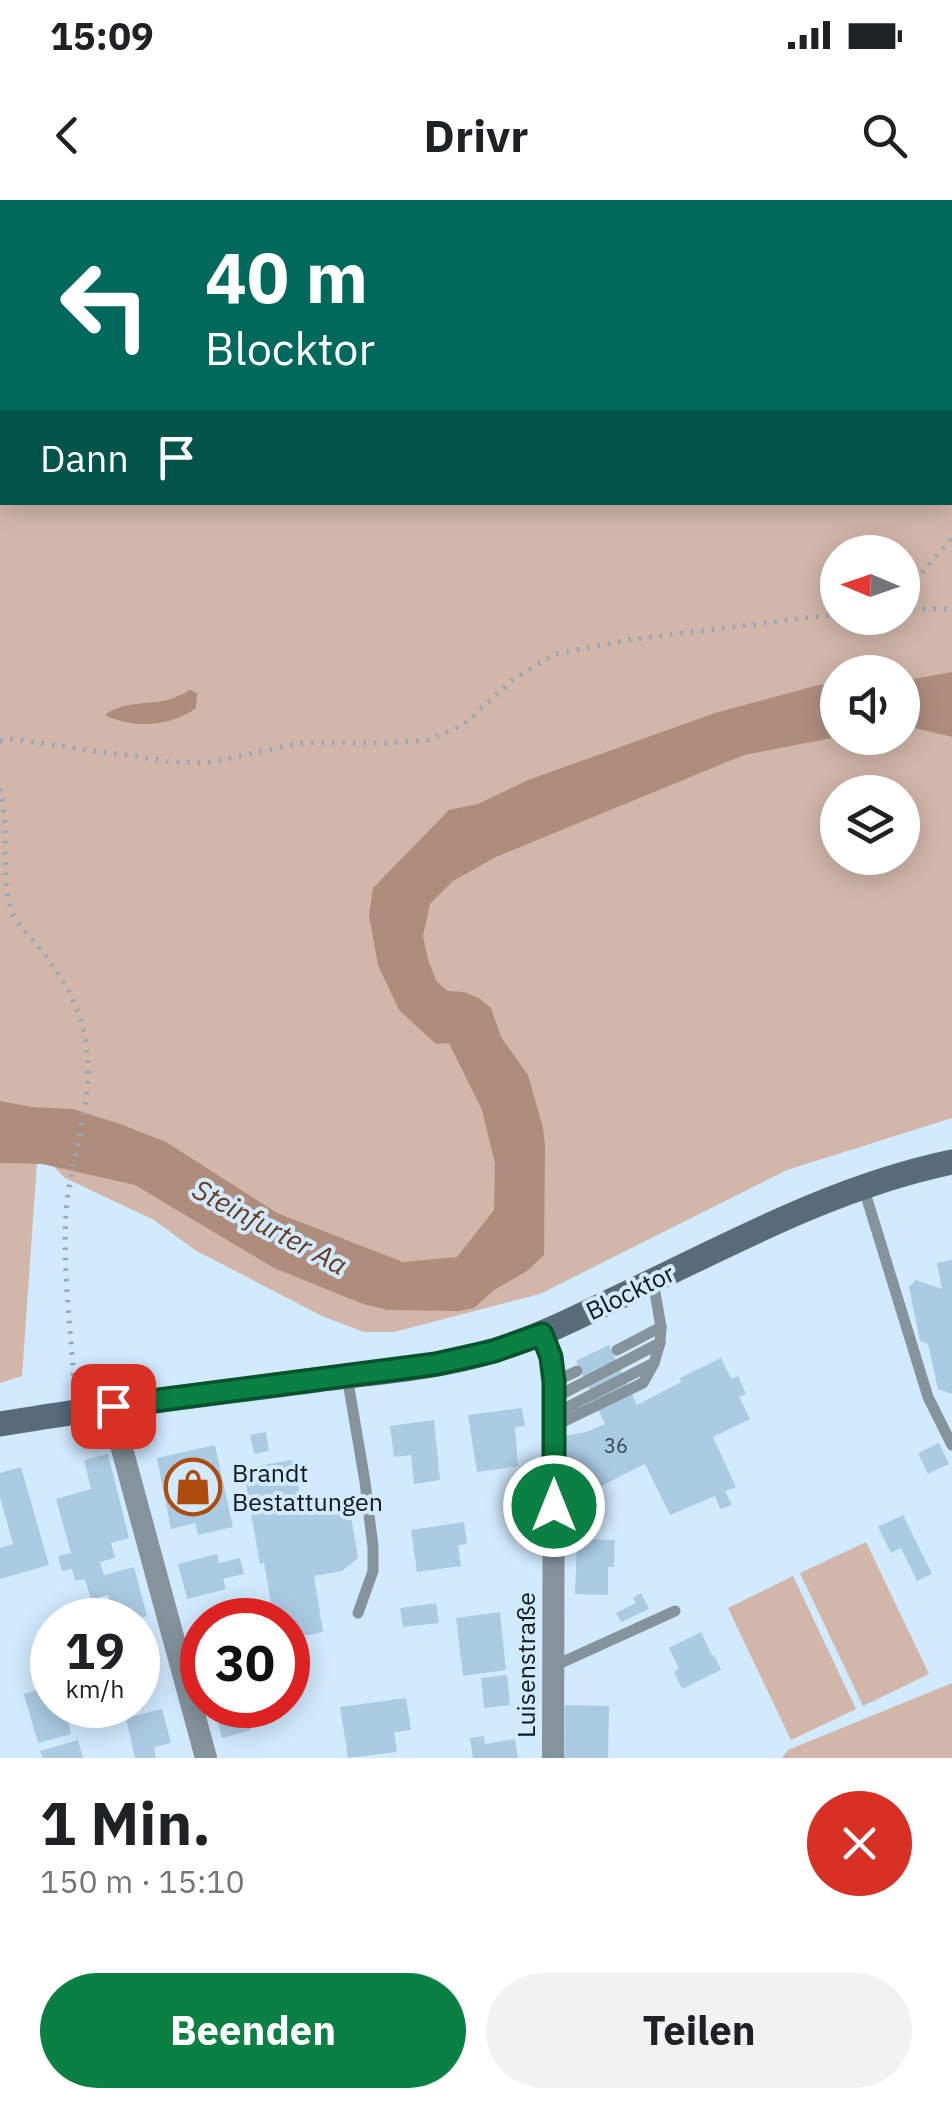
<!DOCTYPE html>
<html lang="de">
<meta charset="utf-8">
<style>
:root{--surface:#fff;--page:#f2f2f2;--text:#202124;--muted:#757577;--accent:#0b8043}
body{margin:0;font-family:"IBM Plex Sans",sans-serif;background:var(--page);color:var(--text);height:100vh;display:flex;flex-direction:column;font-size:38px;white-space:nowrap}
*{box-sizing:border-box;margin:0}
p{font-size:32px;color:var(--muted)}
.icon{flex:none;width:55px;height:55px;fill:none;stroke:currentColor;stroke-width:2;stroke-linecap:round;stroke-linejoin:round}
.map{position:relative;height:1558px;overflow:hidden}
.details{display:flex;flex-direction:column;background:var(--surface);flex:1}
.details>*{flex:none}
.guide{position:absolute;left:0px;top:0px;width:952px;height:305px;box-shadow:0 5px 25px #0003;background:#00695c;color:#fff;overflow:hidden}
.needle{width:65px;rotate:272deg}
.buttons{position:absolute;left:820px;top:335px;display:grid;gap:20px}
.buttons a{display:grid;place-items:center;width:100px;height:100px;border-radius:50%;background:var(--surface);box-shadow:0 5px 25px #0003;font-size:50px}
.speed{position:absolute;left:30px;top:1398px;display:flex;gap:20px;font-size:50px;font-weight:700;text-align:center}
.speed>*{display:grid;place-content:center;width:130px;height:130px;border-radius:50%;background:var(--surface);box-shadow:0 5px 25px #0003;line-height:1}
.speed small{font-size:25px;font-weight:400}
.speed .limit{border:15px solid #d22;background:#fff;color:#111}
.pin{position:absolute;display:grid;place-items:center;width:85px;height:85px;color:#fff;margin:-42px;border-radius:20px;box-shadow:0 5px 15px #0006}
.me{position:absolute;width:110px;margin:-55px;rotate:0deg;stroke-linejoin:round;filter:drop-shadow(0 0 8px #0008)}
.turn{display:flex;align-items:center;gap:35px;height:210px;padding:0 40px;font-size:45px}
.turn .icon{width:130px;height:130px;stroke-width:2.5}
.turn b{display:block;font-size:70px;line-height:85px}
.then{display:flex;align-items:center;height:95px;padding:0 40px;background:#0003;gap:20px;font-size:38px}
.round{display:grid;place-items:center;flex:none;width:105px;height:105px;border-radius:52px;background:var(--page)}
.overview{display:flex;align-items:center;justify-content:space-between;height:170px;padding:0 40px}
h1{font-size:60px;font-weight:800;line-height:75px}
.cta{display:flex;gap:20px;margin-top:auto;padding:20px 40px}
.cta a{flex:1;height:115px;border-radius:60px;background:var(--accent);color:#fff;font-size:40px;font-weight:800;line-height:115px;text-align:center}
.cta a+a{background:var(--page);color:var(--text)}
.status{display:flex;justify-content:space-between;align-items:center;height:70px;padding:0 50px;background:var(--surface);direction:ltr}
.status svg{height:28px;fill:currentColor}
header{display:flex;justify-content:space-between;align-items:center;height:130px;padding:0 40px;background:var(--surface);font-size:45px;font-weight:800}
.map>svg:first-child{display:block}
.green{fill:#d2b6a9;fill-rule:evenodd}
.water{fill:#af8d7d}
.building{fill:#abcbe3}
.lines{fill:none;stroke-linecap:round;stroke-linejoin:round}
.path{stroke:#94a8b9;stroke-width:5;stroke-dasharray:2.5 8;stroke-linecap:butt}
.lane{stroke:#85939d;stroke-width:11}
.street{stroke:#85939d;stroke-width:22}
.secondary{stroke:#576b79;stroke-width:25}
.route-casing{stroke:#07532c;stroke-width:25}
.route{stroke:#0b8043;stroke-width:18}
.labels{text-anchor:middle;stroke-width:8;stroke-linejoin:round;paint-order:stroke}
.number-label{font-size:20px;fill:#344652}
.street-label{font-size:25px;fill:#0d1922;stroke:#d1eafe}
.poi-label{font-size:25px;fill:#0d1922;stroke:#d1eafe;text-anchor:start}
.water-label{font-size:28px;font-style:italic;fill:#6a3921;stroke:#d1eafe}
</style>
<div class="status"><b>15:09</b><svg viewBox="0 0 49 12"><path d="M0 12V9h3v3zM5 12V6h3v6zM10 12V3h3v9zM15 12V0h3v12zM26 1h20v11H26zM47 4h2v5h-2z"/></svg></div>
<header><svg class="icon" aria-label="back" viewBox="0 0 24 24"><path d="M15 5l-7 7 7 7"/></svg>Drivr<svg class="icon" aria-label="search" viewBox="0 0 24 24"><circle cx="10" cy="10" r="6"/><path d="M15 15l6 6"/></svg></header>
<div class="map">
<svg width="952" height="1558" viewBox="0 0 952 1558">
<rect width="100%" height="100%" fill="#d1eafe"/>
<!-- green -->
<g class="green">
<path d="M125,0h827v513l-40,14 40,10v381l-165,52 -247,124 -146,38h-30l-42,-16 -127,-66 -41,-30 -89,-42 -65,-67v-800l2,-1v192h948v-300h-827zM838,352h64v66h-64zM838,472h64v66h-64zM838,592h64v66h-64z"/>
<path d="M0,963h37l-15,213 -22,7z"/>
<path d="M866,1342l63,132 -66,32 -63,-133z"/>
<path d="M793,1376l63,133 -65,31 -63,-132z"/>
<path d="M952,1483v75h-170l6,-8z"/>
</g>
<!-- water -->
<g class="water">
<path d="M952,472v65l-46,-11 -3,2v-47z"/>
<path d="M819,485l18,1v51l-93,18 -248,102 -43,24 -23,23 -7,32 5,24 9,22 11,9 16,1 15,6 12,10 10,29 27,38 15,53 2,17 -1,110 -17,16 -33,19 -20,18 -16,3 -70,-1 -25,-6 -89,-36 -139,-83 -93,-21 -42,-1v-62l32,6 41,2 47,15 46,18 111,71 126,49 54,-5 37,-47 1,-46 -13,-54 -33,-67 -13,1 -37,-34 -21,-45 -9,-50 4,-27 76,-78 29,-6 50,-24 187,-67z"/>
<path d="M190,490l7,3 -1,15c-25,19 -64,21 -91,7 18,-14 41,-10 62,-15 8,-2 16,-6 23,-10z"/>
</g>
<!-- building -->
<g class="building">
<path d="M952,1060v134l-14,-5 -10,-45 -8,-3 -11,-54 7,-7 26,9 -5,-26z"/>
<path d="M609,1145l28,60 44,-23 -1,-4 41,-20 10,21 7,-3 8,18 -7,3 11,22 -37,18 23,50 -11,4 7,14 -12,4 -5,-13 -45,19 -25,-51 -80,40v-68l21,-4 19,-8 -29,-63z"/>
<path d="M522,1208l3,18 -10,1 3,39 -41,6 -9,-57z"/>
<path d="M434,1220l6,60 -26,4 -3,-29 -17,2 -4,-31z"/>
<path d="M266,1232l3,19 -15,3 -4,-19z"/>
<path d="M939,1243l10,21 -21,10 -10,-21z"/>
<path d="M215,1245l18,82 -35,8 -3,-12 -24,6 -14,-71z"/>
<path d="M108,1254l21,84 -18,5 4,15 -15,4 4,13 30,-8 13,49 -14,4h-19l-6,-25 -17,5 -6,-21 -10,2 -3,-12 -10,2 -4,-15 13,-3 -15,-54 35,-10 -7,-29z"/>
<path d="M293,1260l9,46 46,-8 10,60 -16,13 -28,5 9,56 -30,6 2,12 -7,1v-31h-14l-10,-57 -4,1 -17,-96z"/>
<path d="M21,1267l28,98 -49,14v-31l13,-4 -13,-47v-24z"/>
<path d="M903,1315l29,59 -15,7 -16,-33 -10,5 -13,-26z"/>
<path d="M464,1322l3,22 -9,1 3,21 -44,6 -6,-42z"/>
<path d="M577,1339l38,1 -1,27h-6v28l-33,-1z"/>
<path d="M217,1354l2,9 21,-5 4,16 -21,5 3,10 -39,10 -9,-35z"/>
<path d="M641,1393l8,16 -28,13 -5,-9 20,-10 -3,-5z"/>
<path d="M436,1403l3,20 -36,4 -3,-19z"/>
<path d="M500,1412l6,58 -43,6 -7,-58z"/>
<path d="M701,1432l11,24 2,-1 7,15 -39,19 -8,-17 5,-3 -10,-21z"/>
<path d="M507,1475l3,30 -26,3 -3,-30z"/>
<path d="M52,1486v19h29l2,9 -16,4 4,16 -33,9 -14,-49z"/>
<path d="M406,1498l5,32 -17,2 3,20 -49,6 -8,-51z"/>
<path d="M214,1505h30l7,25 -29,8z"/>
<path d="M565,1505l44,1 -1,52h-44z"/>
<path d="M162,1509l9,34 -17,4 2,11h-21l-9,-40z"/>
<path d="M484,1536l1,8 30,-5 3,19h-45l-3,-20z"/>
<path d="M78,1540l5,18h-40l-3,-7z"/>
</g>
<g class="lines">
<!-- path -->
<g class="path">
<path d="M116,2l2,-2"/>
<path d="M0,102l2,-1"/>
<path d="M902,397l50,-60"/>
<path d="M902,409h50"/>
<path d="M0,541l10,-2 164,23 33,1 94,-20h83l44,-3 35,-15 51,-46 41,-25 72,-14 211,-26"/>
<path d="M0,589c10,39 0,84 11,121 6,14 18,25 28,37 24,31 44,63 48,103 6,51 -14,101 -20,151 -6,61 4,124 7,185"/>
</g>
<!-- lane -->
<g class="lane">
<path d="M863,986l65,211 24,48"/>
<path d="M617,1150l44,-23 -8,-46"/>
<path d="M347,1176l18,106 8,65v24l-15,42"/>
<path d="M554,1182l23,-11"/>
<path d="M554,1198l106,-55 1,-16"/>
<path d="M554,1214l100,-51 6,-20"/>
<path d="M554,1226l89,-43 11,-20"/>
<path d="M554,1466l121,-55"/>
</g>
<!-- street -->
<g class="street">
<path d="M542,1134l9,23 3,25 -1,376"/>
<path d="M113,1206l2,17 91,335"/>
</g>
<!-- secondary -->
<path class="secondary" d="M0,1224c105,-18 211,-30 316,-44 60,-8 123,-12 180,-30 42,-13 80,-32 119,-51 110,-52 217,-112 337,-137"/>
</g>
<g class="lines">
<!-- route casing -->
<g class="route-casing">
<path id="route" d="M113,1206l323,-42 58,-13 48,-17 9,23 3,25v124"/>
</g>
<!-- route -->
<use href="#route" class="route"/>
</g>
<!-- icons -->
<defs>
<g id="shop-ring" transform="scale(2.875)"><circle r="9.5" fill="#d1eafe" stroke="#ae4c0e" stroke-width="1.5"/><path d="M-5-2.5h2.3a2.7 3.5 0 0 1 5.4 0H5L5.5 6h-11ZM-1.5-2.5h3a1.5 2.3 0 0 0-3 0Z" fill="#ae4c0e"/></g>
</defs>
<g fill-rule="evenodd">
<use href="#shop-ring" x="193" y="1287"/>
</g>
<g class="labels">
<!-- number labels -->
<g class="number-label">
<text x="616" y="1253">36</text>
</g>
<!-- street labels -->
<g class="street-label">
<text transform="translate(630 1092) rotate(-26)" y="9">Blocktor</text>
<text transform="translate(526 1465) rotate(-90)" y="9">Luisenstraße</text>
</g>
<!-- poi labels -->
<g class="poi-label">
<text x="232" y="1282">Brandt<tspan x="232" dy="29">Bestattungen</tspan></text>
</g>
<!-- water labels -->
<g class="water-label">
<text transform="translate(270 1027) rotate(28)" y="10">Steinfurter Aa</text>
</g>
</g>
</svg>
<div class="buttons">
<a><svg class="needle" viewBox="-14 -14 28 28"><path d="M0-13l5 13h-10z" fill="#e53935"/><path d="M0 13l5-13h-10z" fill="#757577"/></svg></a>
<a><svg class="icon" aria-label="sound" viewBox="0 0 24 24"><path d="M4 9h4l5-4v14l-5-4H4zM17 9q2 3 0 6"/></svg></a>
<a><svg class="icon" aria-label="layers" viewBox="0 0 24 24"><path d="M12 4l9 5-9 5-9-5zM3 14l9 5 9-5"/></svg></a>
</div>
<div class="speed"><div>19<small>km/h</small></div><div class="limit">30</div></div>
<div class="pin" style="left:113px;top:1206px;background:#d93025"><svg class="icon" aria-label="arrive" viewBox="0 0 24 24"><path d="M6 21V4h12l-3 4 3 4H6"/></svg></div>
<svg class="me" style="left:554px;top:1306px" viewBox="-20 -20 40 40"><circle r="17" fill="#0b8043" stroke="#fff" stroke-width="3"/><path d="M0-11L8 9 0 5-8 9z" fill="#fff"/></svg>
<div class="guide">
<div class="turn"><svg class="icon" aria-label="left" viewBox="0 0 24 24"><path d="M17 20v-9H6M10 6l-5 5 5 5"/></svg><div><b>40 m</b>Blocktor</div></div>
<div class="then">Dann<svg class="icon" aria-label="arrive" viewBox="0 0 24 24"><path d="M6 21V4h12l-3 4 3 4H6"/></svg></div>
</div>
</div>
<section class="details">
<div class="overview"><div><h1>1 Min.</h1><p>150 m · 15:10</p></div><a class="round" style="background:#d93025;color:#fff"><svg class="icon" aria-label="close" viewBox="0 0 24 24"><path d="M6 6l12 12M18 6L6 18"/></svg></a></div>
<div class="cta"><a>Beenden</a><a>Teilen</a></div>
</section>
